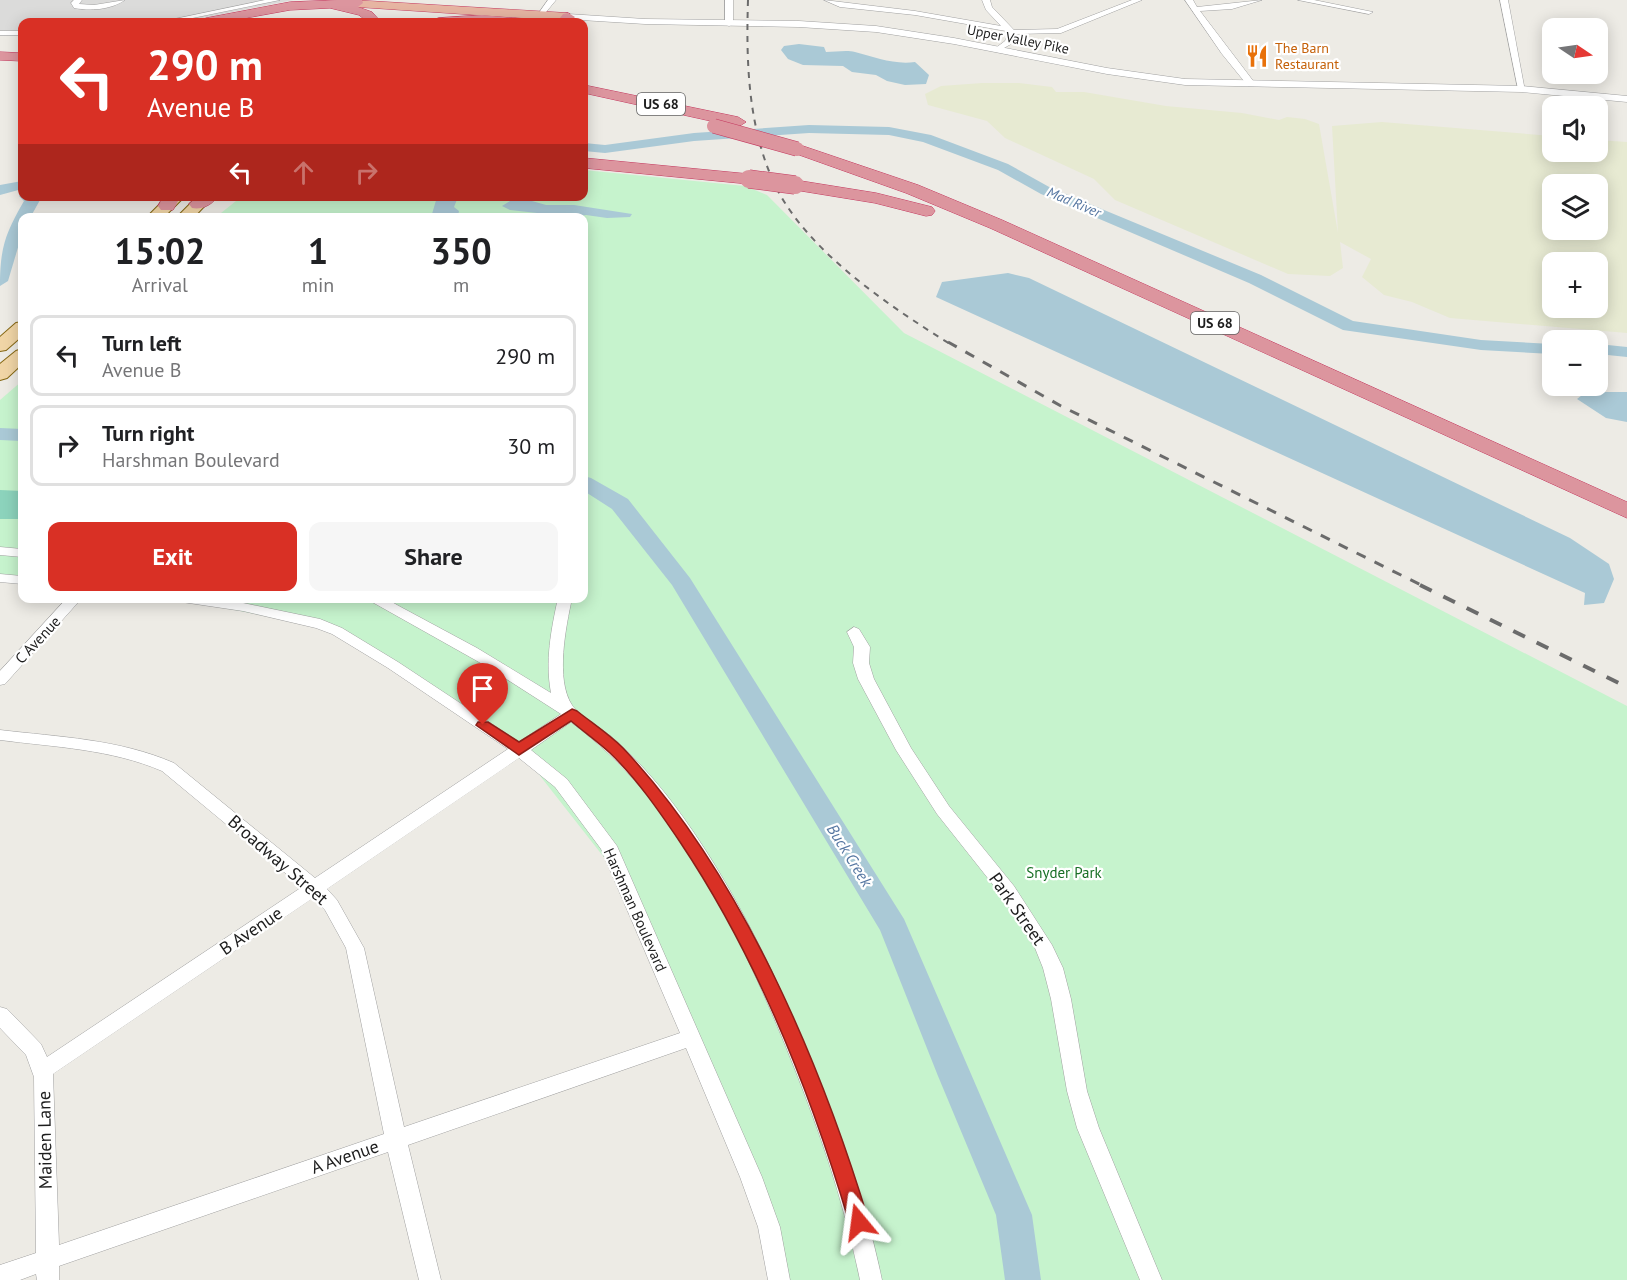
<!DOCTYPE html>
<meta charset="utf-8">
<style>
:root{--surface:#fff;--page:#f6f6f6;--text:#202124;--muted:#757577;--line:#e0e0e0;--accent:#d93025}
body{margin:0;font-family:"PT Sans",sans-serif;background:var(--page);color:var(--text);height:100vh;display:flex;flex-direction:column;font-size:22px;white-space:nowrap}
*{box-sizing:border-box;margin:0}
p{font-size:20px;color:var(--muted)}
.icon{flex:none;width:33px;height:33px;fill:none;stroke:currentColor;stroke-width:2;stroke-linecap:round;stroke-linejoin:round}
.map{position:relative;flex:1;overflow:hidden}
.drawer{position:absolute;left:18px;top:213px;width:570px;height:390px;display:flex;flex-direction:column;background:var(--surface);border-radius:12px;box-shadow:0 3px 15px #0003}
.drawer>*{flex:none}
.hud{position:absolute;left:18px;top:18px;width:570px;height:183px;border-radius:12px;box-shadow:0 3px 15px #0003;background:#d93025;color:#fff;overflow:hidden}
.needle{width:39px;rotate:103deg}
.buttons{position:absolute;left:1542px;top:18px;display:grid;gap:12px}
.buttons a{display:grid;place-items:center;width:66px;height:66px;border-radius:12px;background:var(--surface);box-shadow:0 3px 15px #0003;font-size:30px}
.pin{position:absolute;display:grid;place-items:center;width:51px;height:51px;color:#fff;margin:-62px -26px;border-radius:50% 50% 50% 0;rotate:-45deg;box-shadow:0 0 6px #0007}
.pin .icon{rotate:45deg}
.me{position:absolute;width:66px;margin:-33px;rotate:344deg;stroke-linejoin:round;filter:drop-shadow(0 0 4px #0008)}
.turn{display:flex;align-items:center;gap:21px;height:126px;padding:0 30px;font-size:27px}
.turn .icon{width:78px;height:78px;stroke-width:2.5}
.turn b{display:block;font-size:42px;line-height:51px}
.lanes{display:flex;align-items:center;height:57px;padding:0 30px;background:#0003;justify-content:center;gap:30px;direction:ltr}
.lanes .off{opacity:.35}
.eta{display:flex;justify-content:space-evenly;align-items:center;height:102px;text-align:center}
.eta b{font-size:36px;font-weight:700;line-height:42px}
.cta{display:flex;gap:12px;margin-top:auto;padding:12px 30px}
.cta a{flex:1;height:69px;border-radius:12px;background:var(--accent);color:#fff;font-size:24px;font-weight:700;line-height:69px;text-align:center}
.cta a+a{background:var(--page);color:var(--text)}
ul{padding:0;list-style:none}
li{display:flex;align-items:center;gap:18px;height:81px;margin:0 12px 9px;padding:0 18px;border:3px solid var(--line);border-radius:12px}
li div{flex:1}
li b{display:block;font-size:22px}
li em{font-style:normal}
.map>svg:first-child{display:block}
.residential{fill:#dbdbda}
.farmland{fill:#e7ead2;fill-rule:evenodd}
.park{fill:#c6f3cd}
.pitch{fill:#8cd3bc}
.water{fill:#aac9d6}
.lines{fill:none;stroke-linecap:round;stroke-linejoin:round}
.river{fill:#aac9d6;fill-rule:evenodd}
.minor-casing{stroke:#a1a1a1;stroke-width:1}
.tertiary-casing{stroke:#a1a1a1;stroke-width:1}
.primary-casing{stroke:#856712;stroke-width:2}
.trunk-casing{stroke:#c4395f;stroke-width:1}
.motorway-casing{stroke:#c4395f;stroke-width:1}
.minor{fill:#fff;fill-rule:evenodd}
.tertiary{fill:#fff;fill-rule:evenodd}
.primary{fill:#f0d5a6;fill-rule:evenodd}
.trunk{fill:#e6b5a2;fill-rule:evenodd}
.motorway{fill:#dc959e;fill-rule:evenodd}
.rail-far2{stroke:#6b6b6b;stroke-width:2;stroke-dasharray:6 6;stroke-linecap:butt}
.rail-far1{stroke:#6b6b6b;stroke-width:3;stroke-dasharray:10 10;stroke-linecap:butt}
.rail{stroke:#6b6b6b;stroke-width:4;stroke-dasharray:13 13;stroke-linecap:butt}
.motorway-bridge-far1-casing{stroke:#c4395f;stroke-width:15;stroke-linecap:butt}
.motorway-bridge-casing{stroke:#c4395f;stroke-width:19;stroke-linecap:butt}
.motorway-bridge-far1{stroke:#dc959e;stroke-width:14}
.motorway-bridge{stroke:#dc959e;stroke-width:18}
.route{fill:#d93025;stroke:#8d1f18;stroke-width:1.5}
.labels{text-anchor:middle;stroke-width:4.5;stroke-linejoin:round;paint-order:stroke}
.far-street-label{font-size:14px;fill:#1d1d1d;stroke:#fff}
.far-food-label{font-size:14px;fill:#c56008;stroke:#fff;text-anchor:start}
.shield{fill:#fff;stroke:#616161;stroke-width:1.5}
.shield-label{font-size:14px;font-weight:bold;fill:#1d1d1d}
.far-water-label{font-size:14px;font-style:italic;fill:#5576a1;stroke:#fff}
.street-label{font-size:15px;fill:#1d1d1d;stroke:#fff}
.park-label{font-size:15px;fill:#186f25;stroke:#fff}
.water-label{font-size:16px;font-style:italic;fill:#5576a1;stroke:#fff}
.near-street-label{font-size:18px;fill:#1d1d1d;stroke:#fff}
</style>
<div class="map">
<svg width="1627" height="1280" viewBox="0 0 1627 1280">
<rect width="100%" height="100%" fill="#edebe5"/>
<!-- residential -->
<path class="residential" d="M0,0h293l-111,22h-160v14h-22z"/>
<!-- farmland -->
<path class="farmland" d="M982,83h37l33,4 4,5h28l82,14 76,7 37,7 8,-3 18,2 14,5 19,109 -6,-107 50,-4 170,14v16h46v-12l29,2v191l-177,-15 -38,-16 -28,-7 -22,-18 9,-18 -31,-17 3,26 -13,8 -42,-2 -173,-74 -21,-21 -89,-41 -18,-17 -59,-16 -3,-11 16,-8zM1552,184h46v46h-46zM1552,262h46v46h-46z"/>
<!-- park -->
<g class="park">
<path d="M584,170l161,16 22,9 137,138 723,373v574h-849v-12l-150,-380 -109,-139 -182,-118 -155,-32 402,-1v-380l-368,-1 25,-20 343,-1z"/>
<path d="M22,381v199l-22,-3v-177z"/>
</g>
<!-- pitch -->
<path class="pitch" d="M0,490l22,1v28h-22z"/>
<!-- water -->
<g class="water">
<path d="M799,44l25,3 2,5c9,0 21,-2 29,0 20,5 39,13 60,10l14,13 -3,9 -21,1 -18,-4 -11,-6 -24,-3 -9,-6 -40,-1 -15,-6 -7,-9 3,-4z"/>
<path d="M437,197h21l-4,10 5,4 -1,5 -17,1 -9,-3z"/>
<path d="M525,199l21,6h28l58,9 -2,3 -23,1 -21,-3 -13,2 -63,-7 -8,-4 8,-5z"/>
<path d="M1008,273l21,5 541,260 39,26 5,15 -10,24 -20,2 1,-12 -649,-296 6,-15z"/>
<path d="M1586,392h41v30l-21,-4 -29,-19z"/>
</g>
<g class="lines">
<!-- river -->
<g class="river">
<path d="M809,125l80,2 42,8 77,29 43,24 210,87 92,46 128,19 71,4v10l-71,-4 -138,-20 -94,-47 -208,-89 -43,-24 -75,-28 -34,-7 -80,-2 -115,8 -89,12 -21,-2v-8l21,2 89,-12z"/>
<path d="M22,181v8l-22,6v-10z"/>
<path d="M22,193v3h15l3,4 -10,18h-8v16l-14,47 -8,5c0,-38 5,-52 24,-85l-5,-5z"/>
<path d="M1598,344l29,3v10l-29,-3z"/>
<path d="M0,428l22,1v12l-22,-1z"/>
<path d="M584,476l7,2 37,21 62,79 214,341 128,296 9,65h-36l-9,-65 -58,-139 -58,-146 -208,-345 -60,-76 -28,-18z"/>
</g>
<!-- minor casing -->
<g class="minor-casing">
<g id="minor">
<path d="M74,0h8l-3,4 15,1 31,-5c-15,10 -34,11 -51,8l-3,-5z"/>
<path d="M265,0h15l-107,22h-13z"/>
<path d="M548,0h8l-14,17h-6z"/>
<path d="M725,0h8v24l-4,2 -4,-2z"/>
<path d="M824,0l91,11 86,15 -15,-16 -4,-10h8l2,7 22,23 43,-1 75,-29h10l-81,33 -45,1 -5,10 -14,8 -4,-2 12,-9 3,-7 -2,-3 -91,-16 -75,-8z"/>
<path d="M1185,0h8l4,7 65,-7 -30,9 -32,2 54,71v4h-6l-26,-32z"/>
<path d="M1298,0h16l59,12 -4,2z"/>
<path d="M1500,0h8l17,91 -7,-2z"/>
<rect x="0" y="31" width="22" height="4"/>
<path d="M0,547l22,2v8l-22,-2z"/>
<path d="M0,574l22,2v8l-22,-2z"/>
<path d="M67,598h15l-77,86 -5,1v-14z"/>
<path d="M175,598h40l28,5 77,16 22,9 56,34 121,80 42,-28 -75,-48 -121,-68h20l12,7 80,43 74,45c-6,-32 0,-63 7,-95h14c-6,29 -17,81 0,107 5,9 32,25 42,34 26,23 49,50 69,78 51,71 89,151 123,231 32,77 59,150 76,232h-22c-17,-83 -42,-154 -74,-233 -49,-119 -109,-246 -215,-325l-40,28 36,29 50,67 145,331 18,50 10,53h-22l-10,-53 -18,-50 -54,-129 -278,97 33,135h-22l-31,-128 -329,114v14h-22l-1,-6 -16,6h-20v-15l36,-12 -2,-176 -8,-22 -26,-27v-21l7,2 34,35 6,13 255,-170 -140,-116c-51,-22 -108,-24 -162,-31v-10c59,7 119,9 174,33l141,115 193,-129 -120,-81 -56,-34 -16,-6 -73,-17 -61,-9zM519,758l36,29 46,62 79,184 -276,94 -40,-179 -27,-48 -10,-11zM313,898l12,12 21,38 38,186 -325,111 -6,-171z"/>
<path d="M854,627l5,2 11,18 -1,16 5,16 37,69 38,58 65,80 38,59 11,23 8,31 16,92 12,37 63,152h-22l-63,-152 -10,-37 -16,-92 -8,-31 -8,-20 -33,-52 -65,-82 -41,-64 -38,-71 -5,-16 1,-16 -7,-15z"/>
</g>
</g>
<!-- tertiary casing -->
<g class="tertiary-casing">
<path id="tertiary" d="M568,14l77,5 154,2 77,5 78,12 153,30 78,11 337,7 105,10v6l-105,-10 -337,-7 -78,-11 -153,-30 -78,-12 -77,-5 -154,-3 -80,-5 -2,-2z"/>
</g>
<!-- primary casing -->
<g class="primary-casing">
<g id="primary">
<path d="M168,196h17l-22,22h-17z"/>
<path d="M198,196h16l-21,22h-17z"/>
<path d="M22,322v14l-16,14 -6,1v-14l16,-14z"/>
<path d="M22,349v15l-15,14 -7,2v-16l16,-13z"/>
</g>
</g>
<!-- trunk casing -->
<g class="trunk-casing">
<path id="trunk" d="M353,0l215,13 6,4 -6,4 -211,-14 -4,-1z"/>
</g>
<!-- motorway casing -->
<g class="motorway-casing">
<g id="motorway">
<path d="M338,0h24l1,3 -5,4 14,5 9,10h-13l-9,-7 -29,-7 -40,2 -66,12h-25l7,-4 84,-16z"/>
<path d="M568,13l7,4 -5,5h-13l6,-8z"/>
<path d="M482,15l30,3 7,4h-88l7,-4z"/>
<path d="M0,52l22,1v8l-22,-1z"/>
<path d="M584,85l154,32 8,5 -8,5 -154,-34z"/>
<path d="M797,144l121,41 84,35 625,282v16l-637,-290 -84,-35 -115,-41 -2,-3z"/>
<path d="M584,158l165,16 8,5 -8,5 -165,-16z"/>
<path d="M795,180l81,13 56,14 3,4 -3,4 -6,1 -51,-13 -86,-14 -2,-4 2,-4z"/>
<path d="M164,196h17l-8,14h-12l-3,-4z"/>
<path d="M198,196h20c-6,9 -16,14 -26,12l-3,-4z"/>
</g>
</g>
<!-- minor -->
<use href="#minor" class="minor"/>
<!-- tertiary -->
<use href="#tertiary" class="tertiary"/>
<!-- primary -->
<use href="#primary" class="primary"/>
<!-- trunk -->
<use href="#trunk" class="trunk"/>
<!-- motorway -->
<use href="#motorway" class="motorway"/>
<!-- rail-far2 -->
<path class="rail-far2" d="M748,0c-2,62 0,126 26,183 32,68 114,122 176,161"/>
<!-- rail-far1 -->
<path class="rail-far1" d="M948,342l113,64 362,180"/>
<!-- rail -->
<path class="rail" d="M1420,585l207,102"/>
<!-- motorway-bridge-far1 casing -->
<g class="motorway-bridge-far1-casing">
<path id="motorway-bridge-far1" d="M714,126l83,23"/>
</g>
<!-- motorway-bridge casing -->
<g class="motorway-bridge-casing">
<path id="motorway-bridge" d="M749,179l46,6"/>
</g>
<!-- motorway-bridge-far1 -->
<use href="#motorway-bridge-far1" class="motorway-bridge-far1"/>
<!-- motorway-bridge -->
<use href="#motorway-bridge" class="motorway-bridge"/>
</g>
<!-- route -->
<path class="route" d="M572,709l5,2c15,12 32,23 46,37 117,124 197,312 246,474l-3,7 -7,2 -7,-2 -3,-7c-39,-132 -92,-265 -169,-380 -21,-31 -43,-63 -70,-89 -12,-11 -26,-21 -39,-32l-52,34 -43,-30 2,-3h10l31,20z"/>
<!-- icons -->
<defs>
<g id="restaurant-bare" transform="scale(1.8)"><path d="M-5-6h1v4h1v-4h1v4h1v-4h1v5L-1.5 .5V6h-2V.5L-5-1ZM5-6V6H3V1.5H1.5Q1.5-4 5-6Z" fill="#e8710a" stroke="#fff" stroke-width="2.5" paint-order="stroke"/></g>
</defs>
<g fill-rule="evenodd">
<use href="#restaurant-bare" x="1257" y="56"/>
</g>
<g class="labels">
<!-- far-street labels -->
<g class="far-street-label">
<text transform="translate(1018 39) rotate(11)" y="5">Upper Valley Pike</text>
</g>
<!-- far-food labels -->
<g class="far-food-label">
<text x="1275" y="53">The Barn<tspan x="1275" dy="16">Restaurant</tspan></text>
</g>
<!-- shield labels -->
<g class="shield">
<rect x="637" y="93" width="48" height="22" rx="4.5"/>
<rect x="1191" y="312" width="48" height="22" rx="4.5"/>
</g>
<g class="shield-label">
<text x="661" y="109">US 68</text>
<text x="1215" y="328">US 68</text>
</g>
<!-- far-water labels -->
<g class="far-water-label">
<text transform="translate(1074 202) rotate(23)" y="5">Mad River</text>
</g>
<!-- street labels -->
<g class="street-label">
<text transform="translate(38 640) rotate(-47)" y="5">C Avenue</text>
<text transform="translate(635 910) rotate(66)" y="5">Harshman Boulevard</text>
</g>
<!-- park labels -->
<g class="park-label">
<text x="1064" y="878">Snyder Park</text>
</g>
<!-- water labels -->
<g class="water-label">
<text transform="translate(850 855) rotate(58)" y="6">Buck Creek</text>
</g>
<!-- near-street labels -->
<g class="near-street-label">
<text transform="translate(278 860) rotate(41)" y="6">Broadway Street</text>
<text transform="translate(1017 909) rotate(55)" y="6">Park Street</text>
<text transform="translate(251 931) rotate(-34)" y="6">B Avenue</text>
<text transform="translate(45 1140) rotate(-91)" y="6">Maiden Lane</text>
<text transform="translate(345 1157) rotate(-19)" y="6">A Avenue</text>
</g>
</g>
</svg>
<div class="buttons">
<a><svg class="needle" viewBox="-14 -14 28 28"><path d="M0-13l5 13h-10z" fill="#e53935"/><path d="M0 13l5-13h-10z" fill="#757577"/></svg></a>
<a><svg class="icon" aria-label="sound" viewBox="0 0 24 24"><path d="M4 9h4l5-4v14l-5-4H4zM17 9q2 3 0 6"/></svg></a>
<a><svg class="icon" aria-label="layers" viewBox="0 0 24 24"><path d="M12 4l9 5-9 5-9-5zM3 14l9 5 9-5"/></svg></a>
<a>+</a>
<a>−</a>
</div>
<div class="pin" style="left:483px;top:725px;background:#d93025"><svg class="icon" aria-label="arrive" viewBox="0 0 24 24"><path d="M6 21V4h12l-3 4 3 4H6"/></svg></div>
<svg class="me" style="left:859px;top:1222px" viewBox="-20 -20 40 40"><path d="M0-17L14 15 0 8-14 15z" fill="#d93025" stroke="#fff" stroke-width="4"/></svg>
<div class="hud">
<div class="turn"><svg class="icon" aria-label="left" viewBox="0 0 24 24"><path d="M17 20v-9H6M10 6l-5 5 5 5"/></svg><div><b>290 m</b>Avenue B</div></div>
<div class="lanes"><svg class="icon" aria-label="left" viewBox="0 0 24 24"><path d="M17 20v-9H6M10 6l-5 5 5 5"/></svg><svg class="icon off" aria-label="ahead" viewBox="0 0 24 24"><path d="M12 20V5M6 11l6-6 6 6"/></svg><svg class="icon off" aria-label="right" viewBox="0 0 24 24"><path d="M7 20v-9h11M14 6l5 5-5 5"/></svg></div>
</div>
<section class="drawer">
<div class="eta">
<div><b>15:02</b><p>Arrival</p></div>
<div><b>1</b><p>min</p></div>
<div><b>350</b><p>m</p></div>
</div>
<ul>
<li><svg class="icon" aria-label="left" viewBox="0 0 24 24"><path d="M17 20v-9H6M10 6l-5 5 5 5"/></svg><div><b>Turn left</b><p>Avenue B</p></div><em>290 m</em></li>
<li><svg class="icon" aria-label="right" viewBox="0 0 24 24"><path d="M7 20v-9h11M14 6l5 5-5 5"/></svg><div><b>Turn right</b><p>Harshman Boulevard</p></div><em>30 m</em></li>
</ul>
<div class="cta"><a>Exit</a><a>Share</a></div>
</section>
</div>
